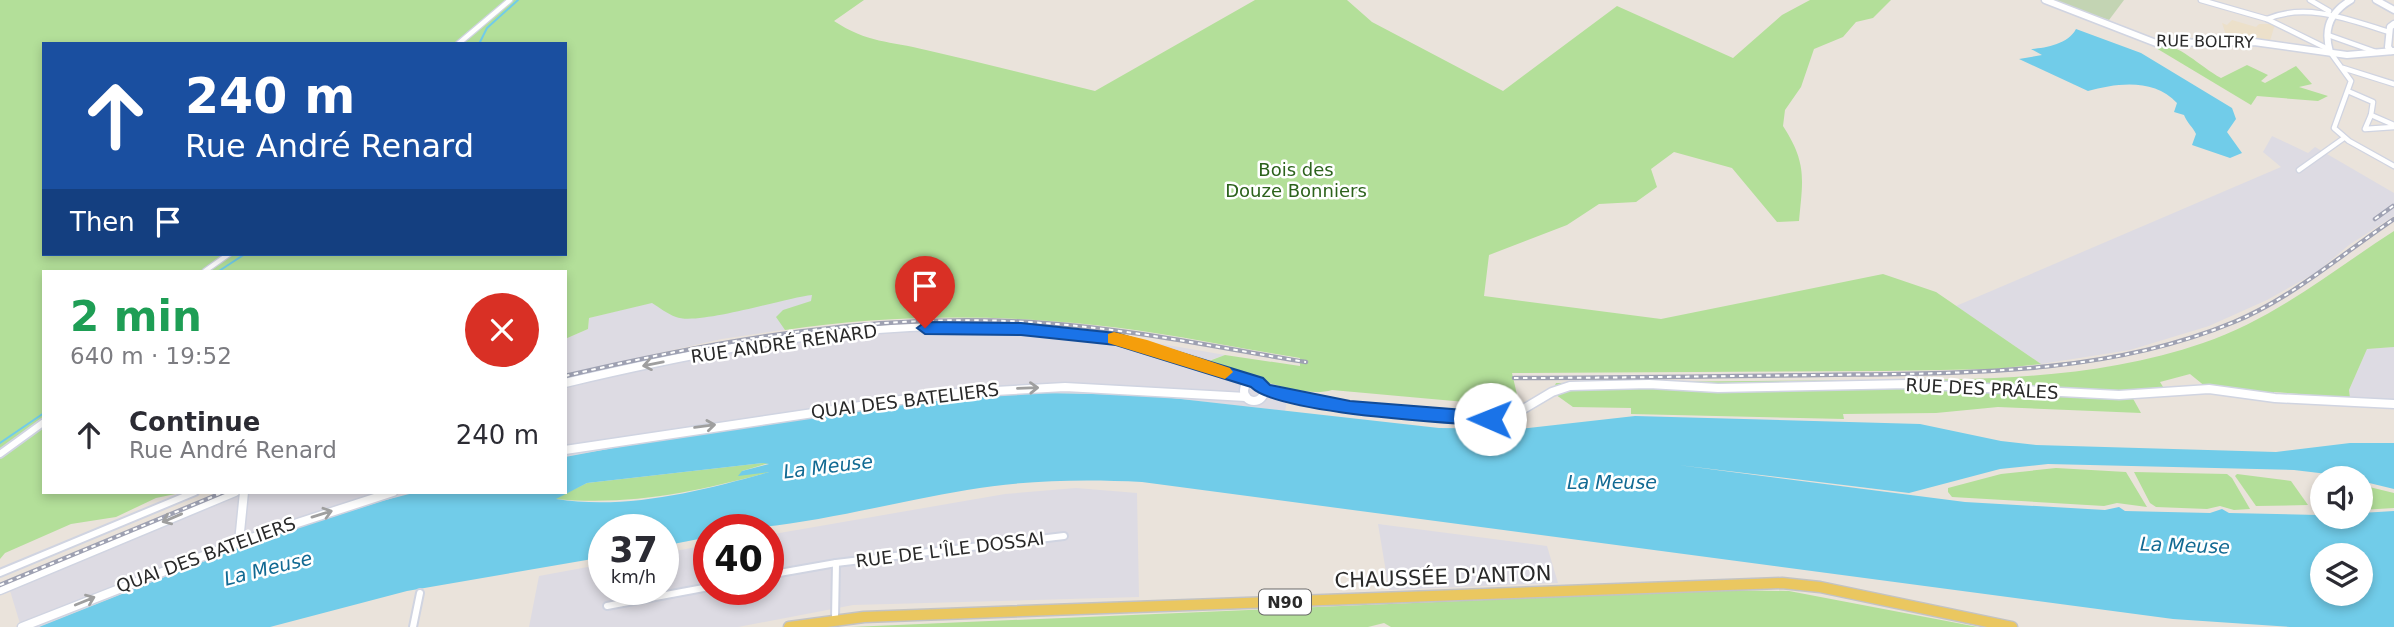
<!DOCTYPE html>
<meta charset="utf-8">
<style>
:root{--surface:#fff;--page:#f2f2f3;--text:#2b2b33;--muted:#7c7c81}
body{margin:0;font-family:"DejaVu Sans",sans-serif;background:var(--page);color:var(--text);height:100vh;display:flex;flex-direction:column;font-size:26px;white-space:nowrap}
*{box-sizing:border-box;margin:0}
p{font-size:23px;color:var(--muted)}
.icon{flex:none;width:38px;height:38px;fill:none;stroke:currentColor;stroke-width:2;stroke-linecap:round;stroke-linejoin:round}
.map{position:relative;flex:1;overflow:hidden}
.panel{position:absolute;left:42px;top:270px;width:525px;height:224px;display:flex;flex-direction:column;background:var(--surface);border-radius:0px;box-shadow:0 4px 10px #0003}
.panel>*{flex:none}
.guide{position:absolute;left:42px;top:42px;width:525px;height:214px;border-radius:0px;box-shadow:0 4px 10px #0003;background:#1a4fa0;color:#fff;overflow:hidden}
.fabs{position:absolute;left:2310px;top:466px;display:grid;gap:14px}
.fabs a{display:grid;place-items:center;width:63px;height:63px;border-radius:50%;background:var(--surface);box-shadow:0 4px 10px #0003;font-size:35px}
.speed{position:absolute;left:588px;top:514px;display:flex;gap:14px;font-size:35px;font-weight:700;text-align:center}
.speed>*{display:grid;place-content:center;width:91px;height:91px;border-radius:50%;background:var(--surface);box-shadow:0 4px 10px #0003;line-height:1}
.speed small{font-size:18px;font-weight:400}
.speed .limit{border:10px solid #d22;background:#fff;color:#111}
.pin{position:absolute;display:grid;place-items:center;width:60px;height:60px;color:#fff;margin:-72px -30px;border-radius:50% 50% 50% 0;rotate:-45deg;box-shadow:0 0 7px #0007}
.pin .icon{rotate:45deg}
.me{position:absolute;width:77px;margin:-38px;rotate:271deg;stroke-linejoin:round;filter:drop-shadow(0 0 5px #0008)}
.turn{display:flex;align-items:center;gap:24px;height:147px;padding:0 28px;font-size:32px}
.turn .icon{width:91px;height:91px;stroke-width:2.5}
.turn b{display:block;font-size:49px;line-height:60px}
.then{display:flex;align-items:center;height:66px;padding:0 28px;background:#0003;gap:14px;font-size:26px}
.round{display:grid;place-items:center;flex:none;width:74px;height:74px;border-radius:37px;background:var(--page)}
.headline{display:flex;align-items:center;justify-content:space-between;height:119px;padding:0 28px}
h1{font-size:42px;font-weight:600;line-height:52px;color:#1e9e55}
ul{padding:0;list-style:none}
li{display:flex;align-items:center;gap:21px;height:91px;padding:0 28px}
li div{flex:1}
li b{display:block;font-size:26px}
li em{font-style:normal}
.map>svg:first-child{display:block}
.industrial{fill:#dddbe3}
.education{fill:#ece0ca}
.green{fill:#b3df99;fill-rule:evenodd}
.cemetery{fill:#c3d4b3}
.water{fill:#71cce9;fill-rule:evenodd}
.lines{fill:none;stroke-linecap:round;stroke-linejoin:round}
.stream{stroke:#71cce9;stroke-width:2}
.minor-far1-casing{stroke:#d0d4e1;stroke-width:7}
.minor-casing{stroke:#d0d4e1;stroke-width:10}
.tertiary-far1-casing{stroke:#d0d4e1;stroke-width:9}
.tertiary-casing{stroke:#d0d4e1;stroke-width:11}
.primary-casing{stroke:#c3c3c3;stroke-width:13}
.minor-far1{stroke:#fff;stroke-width:4.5}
.minor{stroke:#fff;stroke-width:6}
.tertiary-far1{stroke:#fff;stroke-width:6}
.tertiary{stroke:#fff;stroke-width:8}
.primary{stroke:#eac760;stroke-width:10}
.rail-casing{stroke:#9ea1b2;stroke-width:4.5}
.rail{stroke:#fff;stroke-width:2;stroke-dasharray:4.5;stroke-linecap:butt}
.oneway{stroke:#9f9f9f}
.route{fill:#1a73e8;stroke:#114b97;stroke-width:2}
.slow{fill:#f59e0b}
.labels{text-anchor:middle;stroke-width:5;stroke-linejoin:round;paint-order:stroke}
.far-street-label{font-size:16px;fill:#292929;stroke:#fff}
.shield{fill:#fff;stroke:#696969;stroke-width:2}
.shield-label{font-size:16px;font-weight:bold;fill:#292929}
.park-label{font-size:18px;fill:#2c621c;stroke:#fff}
.street-label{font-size:18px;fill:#292929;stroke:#fff}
.water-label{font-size:19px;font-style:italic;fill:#126a93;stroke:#fff}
.near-street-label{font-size:21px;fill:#292929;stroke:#fff}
</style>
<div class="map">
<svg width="2394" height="627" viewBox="0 0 2394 627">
<rect width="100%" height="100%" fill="#eae3db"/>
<!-- industrial -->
<g class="industrial">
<path d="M2272,136l36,17 7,-6 79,46v23l-45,29 -32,27 -50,28 -58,26 -79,24 -89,14 -85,-58 325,-139 -18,-15z"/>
<path d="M887,283l-78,43 -87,13 -157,35v-35l23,-10 1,-11 85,-21z"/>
<path d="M860,330h202l77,10 86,15 -15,5 80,27 -5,24 -140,-16 -105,-2 -100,6 -201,25 -174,33v-75l34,-9z"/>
<path d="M2394,347v54l-44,-3 -1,-8 18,-41z"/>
<path d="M1076,488l61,5 2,104 -286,8 -115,22h-209l10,-51 65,-12v26h59v-37l46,-8v45h59v-55l237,-41z"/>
<path d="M229,492h188l-172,53 -206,82h-18l-13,-43z"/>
<path d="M1378,524l169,22 11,37 -169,7z"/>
</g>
<!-- education -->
<path class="education" d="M2232,20l24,7 3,-3h16l-5,17 -43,-3 -5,-15 5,2z"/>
<!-- green -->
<g class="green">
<path d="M0,0h864l-30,21c33,22 56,20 92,29 56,13 112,27 169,41l160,-91h92l25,22 131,69 114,-85 116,52 49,-43 28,-15h81l-18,18 -17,4 -13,15 -29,12 -13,38 -16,23 -2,16c24,37 20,53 16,95l-22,1 -45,-54 -58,-16 -23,17 6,18 -21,15 -37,2 -32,21 -78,30 -5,41 177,23 222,-45 53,18 105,72 -46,5 -110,2 -373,2 6,26 -53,3 -133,-12c-32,10 -92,-18 -123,-29l16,-6 75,11v-8c-69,-11 -137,-26 -206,-33 -102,-11 -208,-10 -309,5l-9,-13 7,-7 28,-9 1,-6c-27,3 -115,31 -136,22 -9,-3 -17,-10 -24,-14l-63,15 -1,11 -23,10v-68h-521v221h141l-29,6 -40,19 -45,7 -66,29 -5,6zM44,44h521v210h-521z"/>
<path d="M2156,43c24,1 43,23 65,35l26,-13 21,10 -7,6 4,2 31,-17 16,18 -13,3 29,9 -10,5 -61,-5 -6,9 -95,-57z"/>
<path d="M2394,231v116l-27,2 -18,41 1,8 -76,-6v4l-68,-9 -16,-13 -30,8 5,8 -34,5 10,18 -143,-6 -62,6 -93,1 1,5 -213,-5v-6l-58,-1 -21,-15 4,-9c100,-1 201,-2 302,-3 115,0 235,1 345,-37 71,-24 129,-72 191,-112z"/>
<path d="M763,463h6l-27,8 28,1c-74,20 -138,34 -216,27l33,-16z"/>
<path d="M2056,468l70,4 21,35 -30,-4 -13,3 -152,-9 -4,-5v-4l53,-14z"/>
<path d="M2134,472l93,2 5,4 18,31 -16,1 -14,-4 -13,3 -51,-2 -6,-4z"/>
<path d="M2237,474l54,7 17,24 -52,1 -21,-30z"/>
<path d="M2361,485l33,8v15l-33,2z"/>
<path d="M1716,590l73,1 189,36h-587l-7,-4 -16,4h-517z"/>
</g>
<!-- cemetery -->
<path class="cemetery" d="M2050,0h74l-15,20z"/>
<!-- water -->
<g class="water">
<path d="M2076,29l65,24 91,55 4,11 -9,13 15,21 -12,5 -38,-13 4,-11c-3,-7 -9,-11 -12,-19l-10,-3 3,-9c-23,-25 -60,-20 -89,-12l-69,-32 23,-4 -11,-6c15,-1 37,-5 45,-20z"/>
<path d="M1040,393l105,2 294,33 81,1 115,-13 285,8 81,17 35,4 240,7 74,-9h44v46l-33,-8v-3l-67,-8 -246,-6 -48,5 -91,24 -231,-28 287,37 140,8 14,-3 6,4 85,2 12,-4 7,4 132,3v-3l33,-2v116h-104l-117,-8 -1031,-137c-59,-3 -116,-2 -175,8 -85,14 -172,40 -258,40v7l-46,9v-16h-59v27l-197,34 -137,36h-231l206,-82 137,-44 35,-9h148v-35c158,-30 315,-55 475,-64zM763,463l6,1 -27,7 -4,5 31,-4c-68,19 -142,38 -213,27l31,-16zM2322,555h39v38h-39z"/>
</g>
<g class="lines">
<!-- stream -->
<g class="stream">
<path d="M479,44l8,-16 31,-28"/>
<path d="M219,271l26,-17"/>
<path d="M0,443l44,-30"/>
</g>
<!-- minor-far1 casing -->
<g class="minor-far1-casing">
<g id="minor-far1">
<path d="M2201,0l66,19 61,30"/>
<path d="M2310,0l19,11"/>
<path d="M2267,19c40,-17 83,1 122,13"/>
<path d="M2328,35l48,17"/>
<path d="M458,44l52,-44"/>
<path d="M2330,52l21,29 -17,47 15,13 45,25"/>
<path d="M2343,68l51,16"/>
<path d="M2350,92l23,10 -2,13 23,10"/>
<path d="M2371,115l-6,14 29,-2"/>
<path d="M2299,170l45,-32"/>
<path d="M205,271l24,-17"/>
</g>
</g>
<!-- minor casing -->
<g class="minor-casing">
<g id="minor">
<path d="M0,454l44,-32"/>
<path d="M0,573l195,-81"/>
<path d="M768,575l68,-12 228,-27"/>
<path d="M607,606l102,-19"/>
<path d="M835,619l1,-56"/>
<path d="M413,627l7,-34"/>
</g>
</g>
<!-- tertiary-far1 casing -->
<g class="tertiary-far1-casing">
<g id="tertiary-far1">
<path d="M2045,0l111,43 98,-1 93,13 47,-4"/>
<path d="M2376,0l18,10"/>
<path d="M2391,51l-3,-4 2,-20 4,-3"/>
<path d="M2330,52c-7,-23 0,-40 21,-52"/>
</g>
</g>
<!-- tertiary casing -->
<g class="tertiary-casing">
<g id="tertiary">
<circle cx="1254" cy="391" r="10"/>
<path d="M565,383c221,-52 469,-97 685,-1"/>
<path d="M1265,391l85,16 117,12 48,-5 37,-22 18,-6 79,-2 69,4 190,-4 211,11 90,-6 66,9 119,6"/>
<path d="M565,450l376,-56 124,-7 181,10"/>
<path d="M239,542l5,-50"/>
<path d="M0,590l235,-98"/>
<path d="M22,627l217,-85 154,-50"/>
</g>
</g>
<!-- primary casing -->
<g class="primary-casing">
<path id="primary" d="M789,627l75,-10 918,-34 38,4 192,40"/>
</g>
<!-- minor-far1 -->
<use href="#minor-far1" class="minor-far1"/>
<!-- minor -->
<use href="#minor" class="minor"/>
<!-- tertiary-far1 -->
<use href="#tertiary-far1" class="tertiary-far1"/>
<!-- tertiary -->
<use href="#tertiary" class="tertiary"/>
<!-- primary -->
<use href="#primary" class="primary"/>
<!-- rail casing -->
<g class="rail-casing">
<g id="rail">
<path d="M2375,219l18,-13"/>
<path d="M565,376c157,-37 317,-65 478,-53 89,6 176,25 263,39"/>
<path d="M1514,378c102,0 205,-2 307,-3 139,-2 283,1 413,-53 58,-24 108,-68 160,-103"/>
<path d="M0,585l224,-93"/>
</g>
</g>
<!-- rail -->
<use href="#rail" class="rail"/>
</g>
<!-- one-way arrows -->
<defs><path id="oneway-shaft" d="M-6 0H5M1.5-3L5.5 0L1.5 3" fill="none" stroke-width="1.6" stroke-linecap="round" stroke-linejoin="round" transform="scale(1.75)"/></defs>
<g class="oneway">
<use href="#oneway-shaft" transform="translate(653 364) rotate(169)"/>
<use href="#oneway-shaft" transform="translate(1028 388) rotate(-2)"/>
<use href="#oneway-shaft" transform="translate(705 426) rotate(-8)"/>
<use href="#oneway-shaft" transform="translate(322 514) rotate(-17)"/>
<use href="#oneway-shaft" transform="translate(172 518) rotate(157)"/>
<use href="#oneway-shaft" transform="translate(85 601) rotate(-22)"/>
</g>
<!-- route -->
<path class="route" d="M925,322l96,1 95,10 147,45 7,7 80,16 140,11 8,7 -8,7c-45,-4 -212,-12 -239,-39l-135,-42 -95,-10 -96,-1 -8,-6z"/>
<!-- slow -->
<path class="slow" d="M1114,332l33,8 83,28 3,4 -8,7 -117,-36v-9z"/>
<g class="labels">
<!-- far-street labels -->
<g class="far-street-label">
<text transform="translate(2205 41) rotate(1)" y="6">RUE BOLTRY</text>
</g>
<!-- shield labels -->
<rect class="shield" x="1259" y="589.5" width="52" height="25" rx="5"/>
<g class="shield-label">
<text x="1285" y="608">N90</text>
</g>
<!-- park labels -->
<g class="park-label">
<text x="1296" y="176">Bois des<tspan x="1296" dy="21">Douze Bonniers</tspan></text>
</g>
<!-- street labels -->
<g class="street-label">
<text transform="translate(784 344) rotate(-8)" y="6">RUE ANDRÉ RENARD</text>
<text transform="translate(1982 389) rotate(3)" y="6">RUE DES PRÂLES</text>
<text transform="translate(905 401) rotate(-7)" y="6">QUAI DES BATELIERS</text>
<text transform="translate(950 550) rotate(-7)" y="6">RUE DE L'ÎLE DOSSAI</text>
<text transform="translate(206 555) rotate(-20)" y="6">QUAI DES BATELIERS</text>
</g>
<!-- water labels -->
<g class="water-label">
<text transform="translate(828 466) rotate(-7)" y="7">La Meuse</text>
<text x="1612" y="489">La Meuse</text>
<text transform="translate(2185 545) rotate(2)" y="7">La Meuse</text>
<text transform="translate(268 568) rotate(-14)" y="7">La Meuse</text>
</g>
<!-- near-street labels -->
<g class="near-street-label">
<text transform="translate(1443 577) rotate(-2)" y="7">CHAUSSÉE D'ANTON</text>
</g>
</g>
</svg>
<div class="fabs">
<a><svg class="icon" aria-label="sound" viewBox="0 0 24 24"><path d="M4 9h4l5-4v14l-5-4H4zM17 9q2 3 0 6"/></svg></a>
<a><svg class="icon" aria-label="layers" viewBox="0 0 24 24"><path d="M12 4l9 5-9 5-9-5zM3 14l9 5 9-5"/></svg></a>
</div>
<div class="speed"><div>37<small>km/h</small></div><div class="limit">40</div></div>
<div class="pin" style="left:925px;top:328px;background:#d93025"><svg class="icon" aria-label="arrive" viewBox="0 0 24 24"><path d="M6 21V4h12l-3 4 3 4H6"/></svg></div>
<svg class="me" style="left:1490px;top:419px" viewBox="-20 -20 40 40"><circle r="19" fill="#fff"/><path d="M0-13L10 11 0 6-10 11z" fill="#1a73e8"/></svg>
<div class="guide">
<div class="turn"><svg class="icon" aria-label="ahead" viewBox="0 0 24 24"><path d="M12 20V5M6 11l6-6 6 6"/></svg><div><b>240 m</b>Rue André Renard</div></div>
<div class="then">Then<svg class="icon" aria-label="arrive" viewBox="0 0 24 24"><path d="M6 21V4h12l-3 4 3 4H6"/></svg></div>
</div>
<section class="panel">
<div class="headline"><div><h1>2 min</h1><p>640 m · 19:52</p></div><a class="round" style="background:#d93025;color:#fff"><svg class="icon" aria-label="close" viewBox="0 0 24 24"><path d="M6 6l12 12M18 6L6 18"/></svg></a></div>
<ul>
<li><svg class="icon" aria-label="ahead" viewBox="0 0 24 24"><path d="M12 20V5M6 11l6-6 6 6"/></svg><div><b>Continue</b><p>Rue André Renard</p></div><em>240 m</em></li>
</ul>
</section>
</div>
